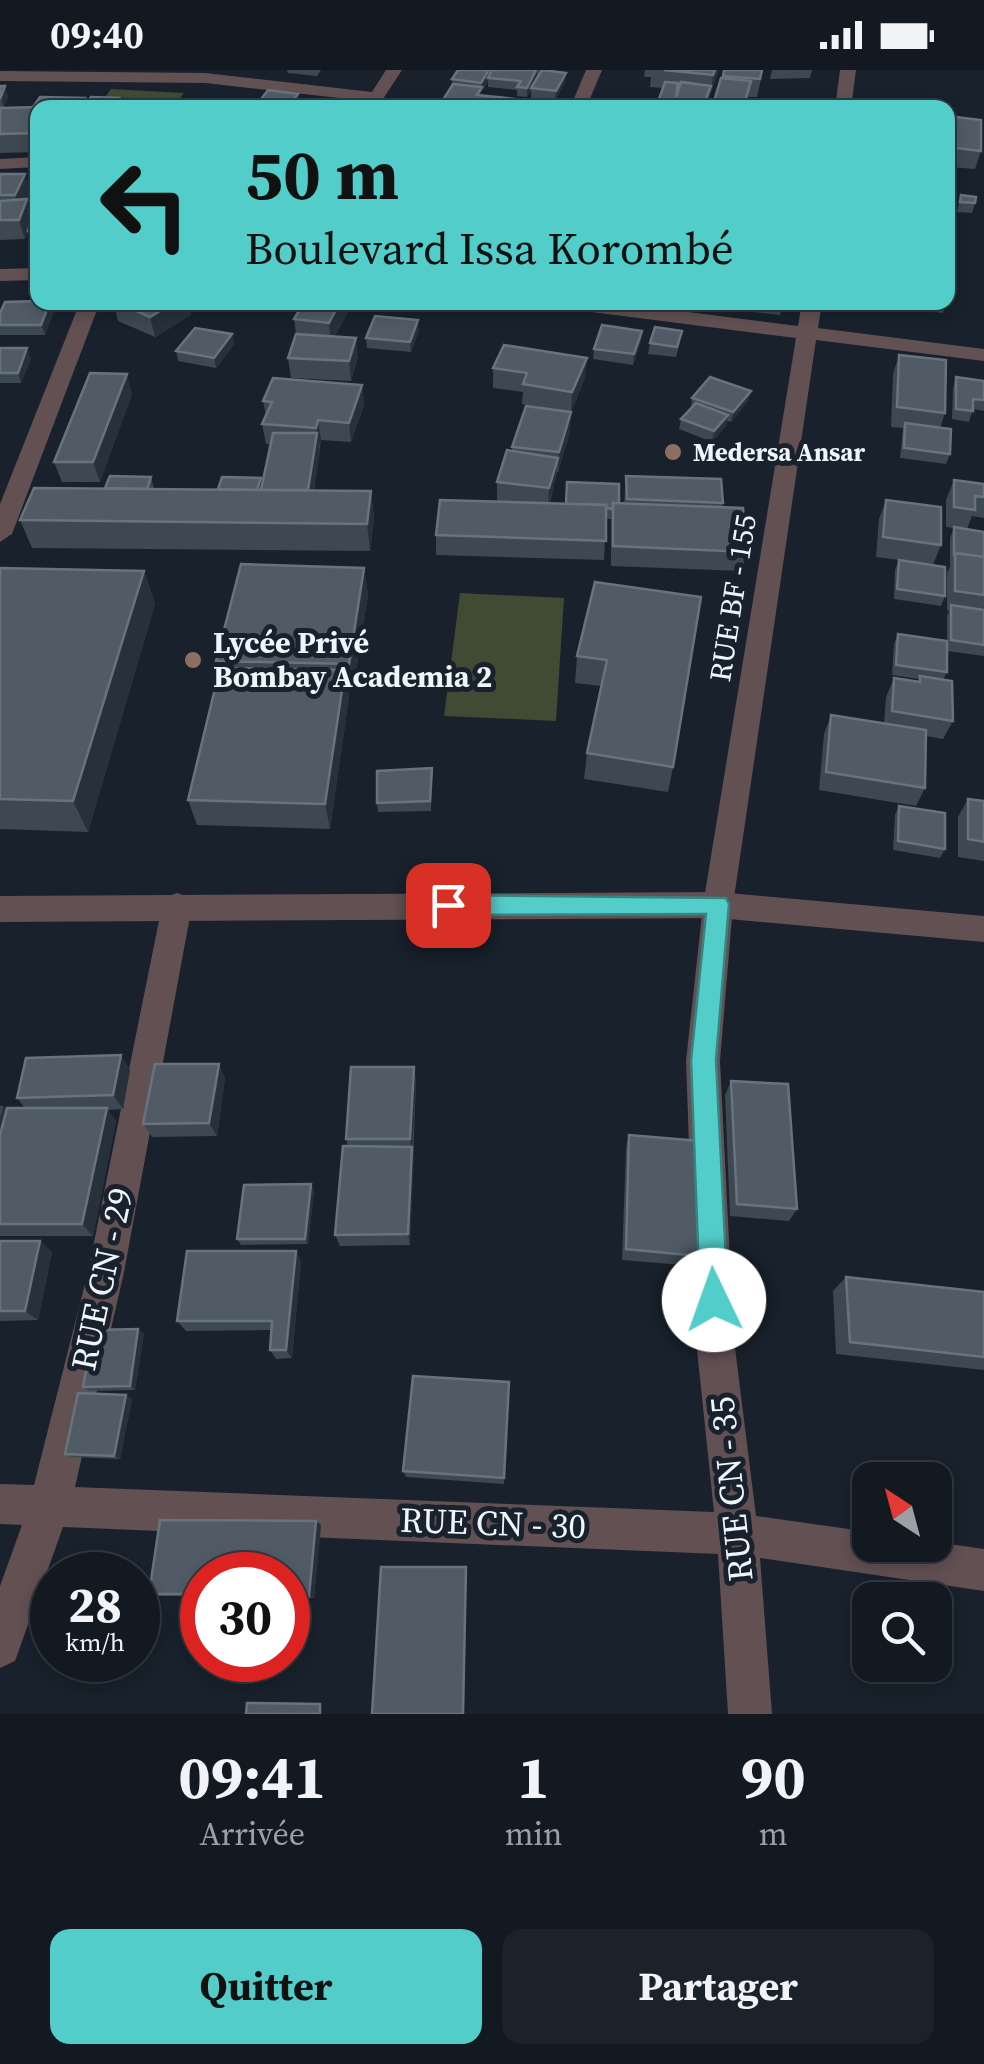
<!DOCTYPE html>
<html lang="fr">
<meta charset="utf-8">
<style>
:root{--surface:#121921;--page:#1b222a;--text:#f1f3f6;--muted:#9ca0a5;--line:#31383f;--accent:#53cdc9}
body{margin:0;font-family:"Source Serif 4",serif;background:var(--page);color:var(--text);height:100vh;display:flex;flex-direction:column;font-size:38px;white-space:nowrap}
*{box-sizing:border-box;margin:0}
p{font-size:32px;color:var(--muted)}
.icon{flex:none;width:55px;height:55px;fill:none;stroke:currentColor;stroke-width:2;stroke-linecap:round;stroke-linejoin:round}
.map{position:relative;height:1644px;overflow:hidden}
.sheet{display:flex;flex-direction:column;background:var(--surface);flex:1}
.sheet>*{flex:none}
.hud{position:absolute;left:30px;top:30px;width:925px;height:210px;border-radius:20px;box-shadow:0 5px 15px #0003,0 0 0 2px var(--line);background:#53cdc9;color:#111;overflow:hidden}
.needle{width:65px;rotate:324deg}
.controls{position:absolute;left:852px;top:1392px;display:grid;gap:20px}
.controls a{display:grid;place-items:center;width:100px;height:100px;border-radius:20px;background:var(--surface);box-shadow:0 5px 15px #0003,0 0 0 2px var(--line);font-size:50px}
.speed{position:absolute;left:30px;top:1482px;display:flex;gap:20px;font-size:50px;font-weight:700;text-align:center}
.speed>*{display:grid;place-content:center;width:130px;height:130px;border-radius:50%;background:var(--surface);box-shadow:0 5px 15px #0003,0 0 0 2px var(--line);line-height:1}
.speed small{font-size:25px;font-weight:400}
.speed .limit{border:15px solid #d22;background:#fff;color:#111}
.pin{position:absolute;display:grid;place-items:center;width:85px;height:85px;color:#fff;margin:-42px;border-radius:20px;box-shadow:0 5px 15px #0006}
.me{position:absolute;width:110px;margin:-55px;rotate:357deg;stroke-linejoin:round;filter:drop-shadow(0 0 8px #0008)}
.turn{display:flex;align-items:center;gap:35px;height:210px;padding:0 50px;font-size:45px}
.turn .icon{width:130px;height:130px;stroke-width:2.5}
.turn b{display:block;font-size:70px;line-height:85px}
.eta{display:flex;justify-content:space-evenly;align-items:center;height:170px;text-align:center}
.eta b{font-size:60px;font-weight:700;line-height:70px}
.primary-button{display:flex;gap:20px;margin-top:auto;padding:20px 50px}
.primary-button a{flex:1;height:115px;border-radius:20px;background:var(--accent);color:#111;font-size:40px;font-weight:700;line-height:115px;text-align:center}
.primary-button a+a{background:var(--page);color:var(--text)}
.status{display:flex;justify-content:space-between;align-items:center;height:70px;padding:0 50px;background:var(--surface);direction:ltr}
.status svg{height:28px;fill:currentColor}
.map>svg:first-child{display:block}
.green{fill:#414a32}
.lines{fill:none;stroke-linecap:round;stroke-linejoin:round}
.minor{fill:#625053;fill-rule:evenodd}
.tertiary{fill:#625053;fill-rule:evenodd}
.wall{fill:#3d4853}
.shaded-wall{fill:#26313c}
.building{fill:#505b65;stroke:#69737d;stroke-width:2.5}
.route{fill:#53cdc9;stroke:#368583;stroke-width:2.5}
.education-dot{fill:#8d6e63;stroke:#18212c;stroke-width:4}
.labels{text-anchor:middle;stroke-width:10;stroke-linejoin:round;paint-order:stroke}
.far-poi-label{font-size:25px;font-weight:bold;fill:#eef5fc;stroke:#18212c;text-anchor:start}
.street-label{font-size:30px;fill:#eef5fc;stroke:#18212c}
.poi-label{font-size:30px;font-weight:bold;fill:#eef5fc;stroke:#18212c;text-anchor:start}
.near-street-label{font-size:35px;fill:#eef5fc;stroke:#18212c}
</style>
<div class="status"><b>09:40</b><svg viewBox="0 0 49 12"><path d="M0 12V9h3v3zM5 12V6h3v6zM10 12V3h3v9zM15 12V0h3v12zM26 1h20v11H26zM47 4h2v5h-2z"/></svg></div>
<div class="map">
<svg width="984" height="1644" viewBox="0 0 984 1644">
<rect width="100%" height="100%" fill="#18212c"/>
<!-- green -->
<g class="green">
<path d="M111,19l73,4 -10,14h-48l6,-9 -27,-1z"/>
<path d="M460,523l104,5 -8,123 -112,-5z"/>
</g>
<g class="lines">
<!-- minor -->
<g class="minor">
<path d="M386,0h16l-25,38h-16l5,-7 -161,-18 -205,-2v-10l205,2 167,19z"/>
<path d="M586,0h16l-16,38h-16z"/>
<path d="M840,0h16l-5,38h-16z"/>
<path d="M38,87v10l-38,2v-10z"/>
<path d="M38,198v12l-38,1v-12z"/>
<path d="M80,232h20l-88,232 -12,8v-38z"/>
<path d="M551,232h60l187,24 4,-24h20l-4,26 166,21v12l-168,-21 -83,565 -13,156 14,279 22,176 114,16v13l65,-3 49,7v42l-224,-33 12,156h-44l-10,-160 -655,-27 -48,134 -15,7v-82l22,-61 -22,-1v-40l34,1 54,-213 74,-366 4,-9 11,-4 11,4 4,9 -68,366 -49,215 639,25 -18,-172 -10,-279 17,-156 93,-567 -236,-30z"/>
</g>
<!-- tertiary -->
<path class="tertiary" d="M718,822l266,24v26l-266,-24 -718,4v-26z"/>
</g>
<!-- wall -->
<g class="wall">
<path d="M287,0h34l-4,6 -29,-3z"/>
<path d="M458,0h87l20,12 -10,18 -24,-2v-8l-4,7 -10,-1v-6l-29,-3v-5l-6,9v4l43,13h-84v-5l11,-19v-5z"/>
<path d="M645,0h74l-14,38h-47l5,-20 -13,-1 1,-10h-7z"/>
<path d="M724,0h39l-6,27h-9l-3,11h-33z"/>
<path d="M772,0h40l-2,8 -40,1z"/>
<path d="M0,16l8,10 -4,12 82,-5 33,-5 2,10h-83v44l-38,1z"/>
<path d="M948,46l33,35 -6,18 -27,-2z"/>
<path d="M0,104l31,19 -4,8 5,15 2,-7 -4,-13 8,-18v64h-7l-3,-10 -3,7 -25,1z"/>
<path d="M961,125l14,8 -3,10 -15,-1z"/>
<path d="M113,232h75l3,13 -36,22 -37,-16z"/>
<path d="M738,232h45l-3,13 -43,-5z"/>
<path d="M882,232h64l-3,11 -61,-8z"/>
<path d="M350,238l-15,28 23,21 -7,24 -60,-3 -3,-20 8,-24 -2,-15z"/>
<path d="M54,241l-9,24h-45v-22z"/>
<path d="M419,260l-8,22 -44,-4 -1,-10z"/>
<path d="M642,261l-1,10 -8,24 -40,-6 1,-10z"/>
<path d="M232,264l2,10 -18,24 -38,-7 -2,-10z"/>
<path d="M680,271l-4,16 -28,-3 2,-11z"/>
<path d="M0,278l31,10 -10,25h-21z"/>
<path d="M899,285l46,58 -5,15 10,26 -4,10 -46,-6 3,-30 -12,-1 2,-53z"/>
<path d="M493,298l92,10 -14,34 -49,-8 1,-12 -30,-4z"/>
<path d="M956,307l28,4v30l-11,-2 -4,13 -17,-3 1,-31z"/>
<path d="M362,315l2,20 -13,37 -30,-2 -7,50 57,1 3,28 -4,32 -338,-3 -12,-28 85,-32 46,-11 3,12 64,1 44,-5 9,-41h-5l-4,-20 4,-8 -3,-15z"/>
<path d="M751,321l-3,10 -17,21 -4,-1 -1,5 -14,16 -33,-13 2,-10 10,-11 1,-10z"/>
<path d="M132,324l-32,88h-38l-8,-20z"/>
<path d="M570,362l-12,40h-1l-7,31 74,1 2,-28 97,27 -1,4 25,45 -5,19 -131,-5v-47h-5l-2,41 -168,-5v-20l61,-33v-20l15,-32v-3z"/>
<path d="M954,410l30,4v34l-12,-2 -5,13 17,3v124l-37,-5v21l-4,8 10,41 -10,18 -17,-3 -1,52 -9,18 -97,-16 5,-56 7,-19 53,8 2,-26 8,-19 24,3 1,-2 -27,-4 2,-31 4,-10 49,7v-25l2,-5 -2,-1v-37l3,-6v-29l4,-10 -8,-1v-27z"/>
<path d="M886,430l55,45 -8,20 12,31 -4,10 -47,-7 1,-29 4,-10 -23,-3 3,-38z"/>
<path d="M0,498l144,3 11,33 -67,228 -88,-3z"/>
<path d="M364,498l4,27 -15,96h-5l1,6 -19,132 -133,-4 -9,-25 31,-129 -3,-10z"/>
<path d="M595,512l78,185 -5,25 -84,-13 3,-26 14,-67 -26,-3 2,-27z"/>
<path d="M432,708l-1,33 -53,1 -1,-9z"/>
<path d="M968,729l16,2v60l-26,-4v-40z"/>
<path d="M899,736l46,43 -5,9 -47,-8 2,-35z"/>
<path d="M414,997l2,14 -6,164 -70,1 -5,-11 13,-89 -2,-7z"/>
<path d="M130,1000l-7,39 -15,1 8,11 -23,115h-93v-130h3l4,4 18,-2 -8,-10z"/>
<path d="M225,1008l-8,58 -65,1 -9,-13z"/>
<path d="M731,1011l66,128 -8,12 -59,-5 -5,-121z"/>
<path d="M629,1065l71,121 -5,10 -73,-6 4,-112z"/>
<path d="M311,1114l3,7 -6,53 -67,1 -4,-6z"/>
<path d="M0,1171h40l12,11 -14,68 -38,1z"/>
<path d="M296,1181l5,11 -9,96 -16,1 -6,-9 2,-20 -86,1 -9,-10z"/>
<path d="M846,1207l138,15v78l-148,-16 -3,-63z"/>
<path d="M138,1259l6,5 -9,56 -46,1 -6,-4z"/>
<path d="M509,1312l-5,102 -98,-7 -3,-6z"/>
<path d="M126,1325l6,4 -12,60 -49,-2 -6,-3z"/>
<path d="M316,1451l5,4 -7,73 -26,-1v-22h-86v21h-43l-10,-2z"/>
</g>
<!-- shaded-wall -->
<g class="shaded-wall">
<path d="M489,0h6l-7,8v4l-6,9v5l-5,-1 4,-7v-5z"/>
<path d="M537,0v8l-10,19v-9z"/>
<path d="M715,0h4l-8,23 2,-18z"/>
<path d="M566,3l-1,9 -10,18 1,-9z"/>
<path d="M5,16l3,10 -4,13 -3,-10z"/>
<path d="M298,24l1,9 -3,5h-9z"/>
<path d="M119,28l2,10h-8z"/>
<path d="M25,104l6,19 -4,8 6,18 -8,20 -6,-19 2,-6 -6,-19z"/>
<path d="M50,232l4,9 -9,24 -4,-10z"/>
<path d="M174,232h14l3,13 -36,22 -5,-20z"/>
<path d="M340,232h10v6l-19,35 -2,-20z"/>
<path d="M418,250l1,10 -8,22 -1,-10z"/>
<path d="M642,261l-1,10 -8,24 1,-11z"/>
<path d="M232,264l2,10 -18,24 -2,-10z"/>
<path d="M356,268l2,19 -7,24 -2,-20z"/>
<path d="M27,278l4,10 -10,25 -3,-10z"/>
<path d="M587,288l-2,20 -14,34 1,-20z"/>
<path d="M127,304l5,20 -32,88 -7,-20z"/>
<path d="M362,315l2,20 -13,37 -2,-19z"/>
<path d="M751,321l-3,10 -17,21 2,-10z"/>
<path d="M571,342l-1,20 -12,40 1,-20z"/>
<path d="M728,345l-2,11 -14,16 2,-11z"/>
<path d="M318,350l3,20 -2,6 1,7 -10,62 -3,-20 10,-58 -1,-9z"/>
<path d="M558,388l-2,20 -8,30 1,-20z"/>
<path d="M371,421l3,28 -4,32 -3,-27z"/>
<path d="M364,498l4,27 -15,96 -4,-27z"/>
<path d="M144,501l11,33 -67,228 -15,-31z"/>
<path d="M345,600l4,27 -19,132 -5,-25z"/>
<path d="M121,985l9,15 -7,39 -10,-14z"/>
<path d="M219,994l6,14 -8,58 -8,-13z"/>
<path d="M414,997l2,14 -4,71 -2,-13z"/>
<path d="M3,1036l12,14 -15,57v-59z"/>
<path d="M107,1038l9,13 -23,115 -11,-12z"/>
<path d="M412,1077l2,12 -4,86 -2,-11z"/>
<path d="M311,1114l3,7 -6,53 -3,-5z"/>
<path d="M40,1171l12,11 -14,68 -13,-9z"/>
<path d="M296,1181l5,11 -9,96 -6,-8z"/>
<path d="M138,1259l6,5 -9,56 -5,-4z"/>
<path d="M126,1325l6,4 -12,60 -6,-3z"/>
<path d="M316,1451l5,4 -7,73 -5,-2z"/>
</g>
<!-- building -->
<g class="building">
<path d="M458,0h31l-8,13 -29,-4z"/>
<path d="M492,0h44l-9,18 -10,-1 4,-6 -33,-3z"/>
<path d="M542,0l24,3 -10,18 -25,-3z"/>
<path d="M664,0h51l-2,5z"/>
<path d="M724,0h38l-2,9 -37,-3z"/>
<path d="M721,8l30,3 -8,27h-31z"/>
<path d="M665,12l13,1 -2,14 5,-15 30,4 -8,20 -45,-4z"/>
<path d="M453,14l29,3 -5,8 49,5 -4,8h-50l-31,-5z"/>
<path d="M0,16h5l-5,13z"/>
<path d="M268,20l30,4 -11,14 -31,-2z"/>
<path d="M40,27l45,1 -6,10 -46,-1z"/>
<path d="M91,27l28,1 -6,10 -30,-1z"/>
<path d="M171,30l47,3 -3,5h-49z"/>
<path d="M426,31l12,1 -3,6h-13z"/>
<path d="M38,37l2,1h-2v25l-38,1v-26z"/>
<path d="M948,46l33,4v31l-33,-4z"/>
<path d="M0,104h25l-10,21h-15z"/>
<path d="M38,108v18h-8z"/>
<path d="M961,125l15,2 -1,6 -15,-1z"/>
<path d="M27,129l-8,21h-19v-19z"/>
<path d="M38,138v25l-10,-2 6,-22z"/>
<path d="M948,192h3l-2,31h-1z"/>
<path d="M38,231l12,1 -9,23h-41v-12l5,-11z"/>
<path d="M116,232h58l-24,15z"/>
<path d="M304,232h36l-11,21 -35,-4z"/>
<path d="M375,246l43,4 -8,22 -44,-4z"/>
<path d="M602,255l40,6 -8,23 -40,-5z"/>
<path d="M655,257l27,4 -5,16 -27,-4z"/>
<path d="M195,258l37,6 -18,24 -38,-7z"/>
<path d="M296,264l60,4 -7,23 -61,-3z"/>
<path d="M504,275l83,13 -15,34 -49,-8 4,-11 -34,-5z"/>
<path d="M0,278h27l-9,25h-18z"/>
<path d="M899,285l47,5 -1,53 -48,-6z"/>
<path d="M90,303l37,1 -34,88h-39z"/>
<path d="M710,307l41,14 -18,21 -41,-14z"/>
<path d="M956,307l28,4v19l-11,-1v12l-17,-2z"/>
<path d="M273,308l89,7 -13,38 -31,-3 -2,8 -54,-4 10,-22 -9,-1z"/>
<path d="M696,333l32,12 -14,16 -33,-12z"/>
<path d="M526,336l45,6 -12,40 -47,-5z"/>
<path d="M905,353l46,6 -1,25 -46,-6z"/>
<path d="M273,363h44l-9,57h-47z"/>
<path d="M507,380l51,8 -9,30 -52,-6z"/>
<path d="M110,406l41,1 -4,12 -42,-1z"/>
<path d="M626,406l95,3 2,24 -96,-4z"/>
<path d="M222,407l39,1 -4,12 -39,-1z"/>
<path d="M954,410l30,4v13l-9,-1v14l-21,-3z"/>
<path d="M567,412l52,2v20l-6,-1v6l-7,-1v-3l-40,-1z"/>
<path d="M34,418l337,3 -4,33 -347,-4z"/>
<path d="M440,430l166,5v36l-170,-6z"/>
<path d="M886,430l55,7v38l-58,-8z"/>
<path d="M613,433l130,5 4,44 -134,-6z"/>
<path d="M954,457l30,5v25l-29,-4 -1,3z"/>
<path d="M955,483l29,4v38l-29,-4z"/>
<path d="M899,490l46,7v29l-48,-7z"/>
<path d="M241,494l123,4 -15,96 -133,-3z"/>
<path d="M0,498l144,3 -71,230 -73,-2z"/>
<path d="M595,512l106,15 -28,170 -86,-14 20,-93 -30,-4z"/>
<path d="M951,535l33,5v35l-33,-5z"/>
<path d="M898,564l49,7v31l-51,-7z"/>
<path d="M220,598l125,2 -20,134 -137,-4z"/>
<path d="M920,606l32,5 1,40 -61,-10 2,-33 26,4z"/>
<path d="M831,645l95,15 -1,58 -99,-16z"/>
<path d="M432,698l-2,33 -53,2v-32z"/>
<path d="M968,729l16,2v41l-16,-3z"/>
<path d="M899,736l46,7v36l-47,-8z"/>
<path d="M121,985l-8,40 -96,3 9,-40z"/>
<path d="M155,994h64l-10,59 -66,1z"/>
<path d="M351,997h63l-4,72h-64z"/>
<path d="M731,1011l57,3 9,125 -60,-5z"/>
<path d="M7,1038h100l-25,116h-82v-89z"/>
<path d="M629,1065l70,6 1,115 -74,-7z"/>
<path d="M343,1076l69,1 -4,87 -73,1z"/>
<path d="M311,1114l-6,55h-68l7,-54z"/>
<path d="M0,1171h40l-15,70h-25z"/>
<path d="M187,1181h109l-10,99h-16l2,-29h-95z"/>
<path d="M846,1207l138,15v65l-134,-15z"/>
<path d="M138,1259l-8,57 -47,1 10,-57z"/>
<path d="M413,1306l96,6 -5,96 -101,-7z"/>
<path d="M78,1323l48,2 -12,61 -49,-2z"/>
<path d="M160,1450l156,1 -7,75 -21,-1v-20h-86v19h-53z"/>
<path d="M381,1497h85l-3,147h-91z"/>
<path d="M247,1633l73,1v10h-74z"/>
</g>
<!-- route -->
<path class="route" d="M448,825l278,3 3,6 -13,156 12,240 -4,10 -10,4 -10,-4 -4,-10 -9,-240 15,-146 -258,1 -12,-10z"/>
<!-- markers -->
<g class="education-dot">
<circle cx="673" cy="382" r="10"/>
<circle cx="193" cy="590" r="10"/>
</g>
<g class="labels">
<!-- far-poi labels -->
<g class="far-poi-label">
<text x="693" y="391">Medersa Ansar</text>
</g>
<!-- street labels -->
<g class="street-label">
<text transform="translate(733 528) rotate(-81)" y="10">RUE BF - 155</text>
</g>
<!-- poi labels -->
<g class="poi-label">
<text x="213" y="583">Lycée Privé<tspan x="213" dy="34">Bombay Academia 2</tspan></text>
</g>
<!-- near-street labels -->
<g class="near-street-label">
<text transform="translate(102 1209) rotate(-78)" y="12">RUE CN - 29</text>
<text transform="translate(731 1419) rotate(-96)" y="12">RUE CN - 35</text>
<text transform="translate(493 1453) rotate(2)" y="12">RUE CN - 30</text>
</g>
</g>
</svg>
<div class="controls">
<a><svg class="needle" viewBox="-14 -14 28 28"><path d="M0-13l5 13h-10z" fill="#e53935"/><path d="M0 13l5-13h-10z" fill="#9ca0a5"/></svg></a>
<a><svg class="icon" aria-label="search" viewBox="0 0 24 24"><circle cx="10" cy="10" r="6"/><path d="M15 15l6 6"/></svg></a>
</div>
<div class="speed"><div>28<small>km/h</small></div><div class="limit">30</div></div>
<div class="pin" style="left:448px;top:835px;background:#d93025"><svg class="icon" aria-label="arrive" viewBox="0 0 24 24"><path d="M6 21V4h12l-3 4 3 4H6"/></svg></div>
<svg class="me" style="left:714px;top:1230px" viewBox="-20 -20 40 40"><circle r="19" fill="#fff"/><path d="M0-13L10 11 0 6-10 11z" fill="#53cdc9"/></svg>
<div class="hud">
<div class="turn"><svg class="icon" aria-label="left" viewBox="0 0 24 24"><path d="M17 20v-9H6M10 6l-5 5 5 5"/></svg><div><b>50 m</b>Boulevard Issa Korombé</div></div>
</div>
</div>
<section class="sheet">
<div class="eta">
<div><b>09:41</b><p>Arrivée</p></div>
<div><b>1</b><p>min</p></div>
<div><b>90</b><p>m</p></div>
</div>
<div class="primary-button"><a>Quitter</a><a>Partager</a></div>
</section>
